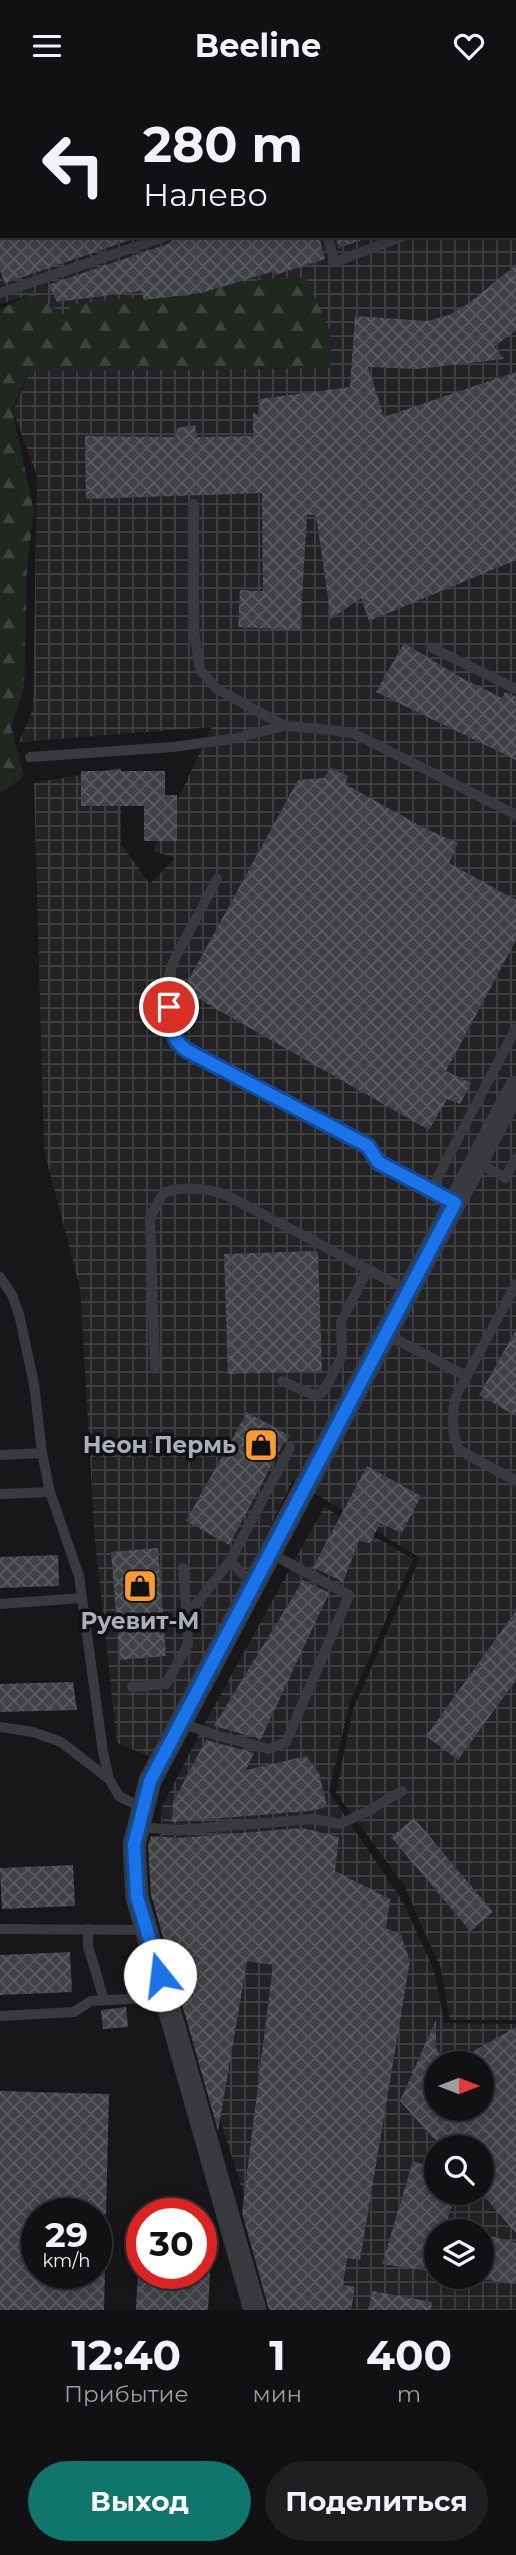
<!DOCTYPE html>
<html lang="ru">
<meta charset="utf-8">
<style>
:root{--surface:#111113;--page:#1e1f21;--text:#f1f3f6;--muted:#9c9da0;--line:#303133;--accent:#0f766e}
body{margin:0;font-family:Montserrat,sans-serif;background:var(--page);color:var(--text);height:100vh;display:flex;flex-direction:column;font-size:26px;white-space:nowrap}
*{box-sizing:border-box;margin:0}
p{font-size:23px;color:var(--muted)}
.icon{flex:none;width:38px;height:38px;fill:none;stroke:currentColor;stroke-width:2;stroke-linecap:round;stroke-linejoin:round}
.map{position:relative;height:2219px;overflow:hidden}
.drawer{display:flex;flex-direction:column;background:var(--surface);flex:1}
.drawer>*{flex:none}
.guide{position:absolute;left:0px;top:0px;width:516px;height:147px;box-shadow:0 4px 18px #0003,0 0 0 2px var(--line);background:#111113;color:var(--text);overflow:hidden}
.needle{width:46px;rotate:90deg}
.controls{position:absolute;left:424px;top:1960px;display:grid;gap:14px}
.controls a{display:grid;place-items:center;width:70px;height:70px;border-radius:50%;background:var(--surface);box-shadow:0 4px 18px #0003,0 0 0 2px var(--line);font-size:35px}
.speed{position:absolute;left:21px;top:2107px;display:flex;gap:14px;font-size:35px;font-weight:700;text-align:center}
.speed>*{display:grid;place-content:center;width:91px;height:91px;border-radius:50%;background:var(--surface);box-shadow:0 4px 18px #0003,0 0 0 2px var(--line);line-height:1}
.speed small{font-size:18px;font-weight:400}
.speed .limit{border:10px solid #d22;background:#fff;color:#111}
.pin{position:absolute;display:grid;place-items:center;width:60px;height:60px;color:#fff;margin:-30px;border:4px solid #fff;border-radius:50%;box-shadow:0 2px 7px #0007}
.me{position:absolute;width:77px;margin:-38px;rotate:344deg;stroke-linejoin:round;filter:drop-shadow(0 0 5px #0008)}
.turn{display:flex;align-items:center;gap:24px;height:147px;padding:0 28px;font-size:32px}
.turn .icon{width:91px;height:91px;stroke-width:2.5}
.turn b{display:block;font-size:49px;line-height:60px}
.eta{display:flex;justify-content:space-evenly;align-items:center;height:119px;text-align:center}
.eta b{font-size:42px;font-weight:700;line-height:49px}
.primary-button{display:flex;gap:14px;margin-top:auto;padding:14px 28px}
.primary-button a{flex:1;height:80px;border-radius:42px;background:var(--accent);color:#fff;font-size:28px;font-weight:700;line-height:80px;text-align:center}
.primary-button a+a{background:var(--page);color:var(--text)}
header{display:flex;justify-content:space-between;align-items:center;height:91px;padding:0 28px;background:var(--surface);font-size:32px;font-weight:700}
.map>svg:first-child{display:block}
.industrial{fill:url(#industrial-grid);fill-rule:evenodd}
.forest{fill:url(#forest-firs)}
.building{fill:url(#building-cross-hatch)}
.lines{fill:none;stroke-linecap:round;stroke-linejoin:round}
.path{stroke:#3e4145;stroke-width:3.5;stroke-dasharray:3.5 5;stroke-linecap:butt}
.service{stroke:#383a3e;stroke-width:10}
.minor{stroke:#383a3e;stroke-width:23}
.route-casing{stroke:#114b97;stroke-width:18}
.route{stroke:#1a73e8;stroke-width:12}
.labels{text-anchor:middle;stroke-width:7;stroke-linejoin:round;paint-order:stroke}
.poi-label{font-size:23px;font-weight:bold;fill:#a9b0ba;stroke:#121214;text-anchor:end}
</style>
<header><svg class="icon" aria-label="menu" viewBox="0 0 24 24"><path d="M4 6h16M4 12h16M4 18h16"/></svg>Beeline<svg class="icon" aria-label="heart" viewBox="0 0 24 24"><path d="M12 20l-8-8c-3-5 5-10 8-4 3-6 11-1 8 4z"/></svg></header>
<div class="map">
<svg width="516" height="2219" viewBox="0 0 516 2219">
<defs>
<pattern id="industrial-grid" width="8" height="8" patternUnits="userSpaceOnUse" patternTransform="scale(1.75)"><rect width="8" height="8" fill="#232326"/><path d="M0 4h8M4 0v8" fill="none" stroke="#404043"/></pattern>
<pattern id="forest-firs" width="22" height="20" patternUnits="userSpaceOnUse" patternTransform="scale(1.75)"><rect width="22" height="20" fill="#1f271f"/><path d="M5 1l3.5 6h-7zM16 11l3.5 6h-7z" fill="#3d443d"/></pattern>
<pattern id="building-cross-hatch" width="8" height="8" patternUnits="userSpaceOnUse" patternTransform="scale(1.75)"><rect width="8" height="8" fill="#414246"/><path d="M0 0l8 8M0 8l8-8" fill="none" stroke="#5a5b5f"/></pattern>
</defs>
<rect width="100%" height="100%" fill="#171719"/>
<!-- industrial -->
<g class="industrial">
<path d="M125,0h391v1929h-66l-9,-51 -37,-84 -68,-92 17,-84 67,-151 -127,-78 -137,279 -39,-16 -22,-203 -15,-252 -36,-138 -10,-367 87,-15v76l29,40 25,-26 -22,-7 59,-124 -193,15 14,-33 4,-233 -24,-65 17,-40 301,-3 -1,-37 -28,-47 -237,31 -33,-21 -32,10v-197l2,-1v130h512v-143h-396z"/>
<path d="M324,1416l89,52 -63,142 -21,91 73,108 32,70 10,53 72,1v286h-236l-70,-223 -52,-208 4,-72 42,-82zM436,1972h45v46h-45zM436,2056h45v46h-45zM436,2140h45v46h-45z"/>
</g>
<!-- forest -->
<path class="forest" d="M306,187l24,53 1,37 -302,3 -17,38 22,102 -7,55 -3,122 -13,39 13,49 -24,18v-485l32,-15 33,21 7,-11 125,-13 68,-12z"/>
<!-- building -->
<g class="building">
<path d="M0,145h142l-137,47 -5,-13z"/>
<path d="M175,145h144l6,23 -50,16 -1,-4 -73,22 -57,7 -3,-9 -84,11 -9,-17 122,-42z"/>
<path d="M335,145h28l1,3 -25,9z"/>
<path d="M516,174v65l-22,17 10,12 -87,10 -49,-2 16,50 132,-45v188l-147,61 -8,-23 -30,21 -15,-104h-9l-7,115 -62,-3 2,-37 23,1 -1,-98 -176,6 -1,-63 91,1 1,-9 18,-3 2,12 56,-1v-23l7,2v-16l90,-12 5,-71 72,5 22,-6 20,-12z"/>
<path d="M404,552l56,34 42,21 3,-6 11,5v63l-140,-68z"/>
<path d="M331,677l17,8 -3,8 79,44 34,15 -9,20 67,37v40l-70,131 25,12 -11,21 -13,-5 -18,31 -246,-140 115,-210 26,-2z"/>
<path d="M81,680h84v24h12v46h-33v-35h-63z"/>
<path d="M316,1160l2,1 4,119 -94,3 -4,-120z"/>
<path d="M516,1239v86l-37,-21z"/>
<path d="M247,1321l43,24 -7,8 -54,101 -43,-24z"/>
<path d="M367,1375l54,30 -19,37 -22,-10 -10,20 -11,-2 -16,41 -30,-15z"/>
<path d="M158,1457l8,108 -46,4 -9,-108z"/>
<path d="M58,1464l1,31 -59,2v-31z"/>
<path d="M303,1489l26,13 -68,146 -47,-13z"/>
<path d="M516,1520v69l-58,80 -32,-24z"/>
<path d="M73,1591l4,28 -77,2v-28z"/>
<path d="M206,1649l48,13 -8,17 60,-14 13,17 8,34 -18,4 -137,11 1,-20z"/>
<path d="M414,1727l79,94 -23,19 -79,-94z"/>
<path d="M302,1737l37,9 -4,34 55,28 -4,29 15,7 9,26 -50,299 -13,-2 -4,27 12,2 -4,23h-82l-27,-97 31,-248 -26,-4 -29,170 -67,-236 -3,-49 3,-10 28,2z"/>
<path d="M73,1774l2,41 -73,3 -2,-41z"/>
<path d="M70,1861l2,40 -72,3v-40z"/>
<path d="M126,1916l2,20 -25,2 -2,-19z"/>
<path d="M436,1929v28l13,15h-13v46h45v-46h-28l63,-36v206l-35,-40v-46h-40l-41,-46z"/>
<path d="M0,2000l109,3 -3,120h-69v59h68l-1,37h-104z"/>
<path d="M413,2070l23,8v24h20l-12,38h-8v41l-54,-8z"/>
<path d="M481,2142l35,10v41l-35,-5z"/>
<path d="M138,2182h72l-2,37h-72z"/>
<path d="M373,2200l59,11 -1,8h-63z"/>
</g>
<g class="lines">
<!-- path -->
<path class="path" d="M25,0l2,2"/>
<!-- service -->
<g class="service">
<path d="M167,2l5,-2"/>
<path d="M396,2l3,-2"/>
<path d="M514,10l2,-1"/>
<path d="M0,58l2,-1"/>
<path d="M0,135h2"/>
<path d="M327,145l8,26 69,-26"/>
<path d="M0,202l167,-57"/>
<path d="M194,413v127l6,39 17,19 68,37"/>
<path d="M431,556l85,42"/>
<path d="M30,666l143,-10 58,-8 54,-13 36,3 32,4 163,82"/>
<path d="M217,788l-42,79 -6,17 1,46 3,15 4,8 191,102 10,16 77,41"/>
<path d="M477,1071l28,16 11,-20"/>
<path d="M431,1099l85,-162"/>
<path d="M0,1186l12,18 7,19 15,70 8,69 8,39 29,84 24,176 6,27"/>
<path d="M516,1193l-58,108c-7,16 -7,42 1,58l57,31"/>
<path d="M386,1243l80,42"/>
<path d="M155,1276l-5,-150 14,-25c20,-5 42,-5 62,3l183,96"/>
<path d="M282,1290l31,14 7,-1 5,-5 17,-33 -1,-34 27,-53"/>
<path d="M0,1364l42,-2"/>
<path d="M0,1403l50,-2"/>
<path d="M230,1470l23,23"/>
<path d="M183,1477l4,48 43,-55 60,-113"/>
<path d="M0,1513l82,-6"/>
<path d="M132,1596l34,-3 22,-40 -1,-28"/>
<path d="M181,1632l38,13 50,13 17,-7 63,-147 -79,-42"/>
<path d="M0,1636l33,5 28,10 48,37 10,17 23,12"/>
<path d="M138,1736l40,3 135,-11 27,5 26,-12 36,-21"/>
<path d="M0,1838l147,1"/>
<path d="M88,1838v17l16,54"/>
<path d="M0,1925l74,-4 17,-11 75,-4"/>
</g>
<!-- minor -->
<path class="minor" d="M255,2219l-118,-413 -3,-52 16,-64 366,-694"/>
</g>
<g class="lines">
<!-- route casing -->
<g class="route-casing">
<path id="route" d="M160,1884l-23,-78 -3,-52 16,-64 305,-578 -77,-41 -10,-16 -182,-96c-15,-11 -16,-25 -17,-43"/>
</g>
<!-- route -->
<use href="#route" class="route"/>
</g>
<!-- icons -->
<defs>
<g id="shop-square" transform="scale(1.75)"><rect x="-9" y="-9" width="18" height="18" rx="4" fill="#f99b30" stroke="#121214"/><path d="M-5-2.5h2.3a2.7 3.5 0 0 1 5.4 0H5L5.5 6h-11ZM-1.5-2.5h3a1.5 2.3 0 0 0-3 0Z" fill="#111"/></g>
</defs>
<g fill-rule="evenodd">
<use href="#shop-square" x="261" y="1354"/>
<use href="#shop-square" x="140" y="1495"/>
</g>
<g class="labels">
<!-- poi labels -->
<g class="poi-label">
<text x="236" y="1362">Неон Пермь</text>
<text x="140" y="1538" text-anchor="middle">Руевит-М</text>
</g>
</g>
</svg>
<div class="controls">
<a><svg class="needle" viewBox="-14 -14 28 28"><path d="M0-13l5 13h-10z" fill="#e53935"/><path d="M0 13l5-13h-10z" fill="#9c9da0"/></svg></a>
<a><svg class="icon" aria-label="search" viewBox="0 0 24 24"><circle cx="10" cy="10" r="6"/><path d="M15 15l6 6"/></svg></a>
<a><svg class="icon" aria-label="layers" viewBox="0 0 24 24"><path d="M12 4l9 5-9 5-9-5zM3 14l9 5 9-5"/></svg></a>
</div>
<div class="speed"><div>29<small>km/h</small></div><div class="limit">30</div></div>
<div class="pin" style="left:169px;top:916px;background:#d93025"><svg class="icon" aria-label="arrive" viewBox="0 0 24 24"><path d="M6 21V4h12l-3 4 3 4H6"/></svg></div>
<svg class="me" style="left:160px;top:1884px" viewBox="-20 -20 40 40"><circle r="19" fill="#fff"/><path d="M0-13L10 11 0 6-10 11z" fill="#1a73e8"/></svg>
<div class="guide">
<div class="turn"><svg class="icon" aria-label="left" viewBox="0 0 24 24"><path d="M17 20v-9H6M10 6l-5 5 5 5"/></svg><div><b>280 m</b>Налево</div></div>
</div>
</div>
<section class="drawer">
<div class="eta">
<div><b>12:40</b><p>Прибытие</p></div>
<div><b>1</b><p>мин</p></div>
<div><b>400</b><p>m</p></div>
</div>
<div class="primary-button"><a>Выход</a><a>Поделиться</a></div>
</section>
